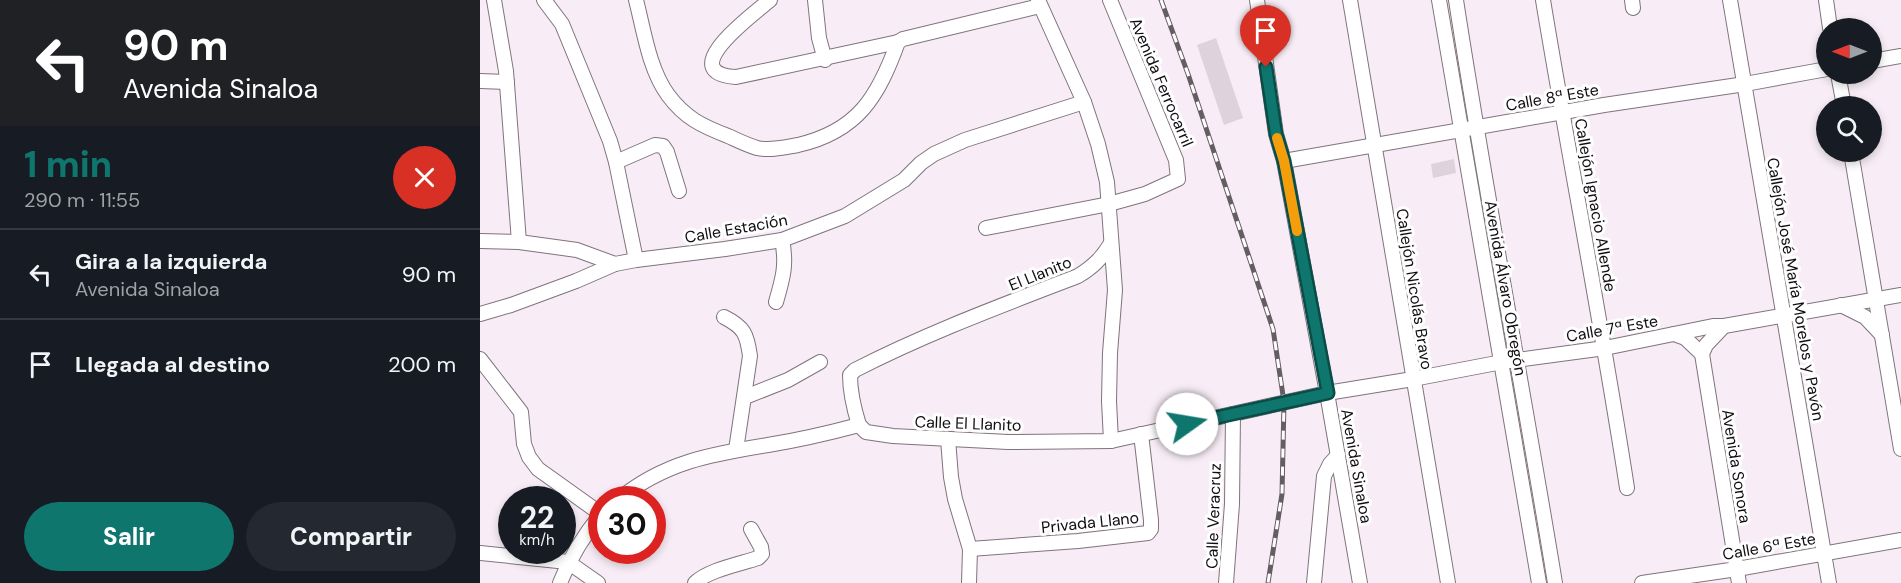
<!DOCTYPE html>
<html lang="es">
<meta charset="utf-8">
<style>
:root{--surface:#171b24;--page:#242831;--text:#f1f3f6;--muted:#9ea1a6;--line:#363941;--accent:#0f766e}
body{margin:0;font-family:"DM Sans",sans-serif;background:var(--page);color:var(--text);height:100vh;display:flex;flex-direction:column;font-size:22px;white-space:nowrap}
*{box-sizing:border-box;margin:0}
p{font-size:20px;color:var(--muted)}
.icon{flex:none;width:33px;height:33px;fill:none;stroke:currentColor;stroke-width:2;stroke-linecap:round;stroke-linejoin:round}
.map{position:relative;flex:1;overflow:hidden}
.side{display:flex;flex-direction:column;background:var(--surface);width:480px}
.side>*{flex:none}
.top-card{background:#202124;color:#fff;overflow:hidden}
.needle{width:39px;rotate:270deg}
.buttons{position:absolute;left:1336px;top:18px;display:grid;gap:12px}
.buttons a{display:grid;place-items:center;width:66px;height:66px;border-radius:50%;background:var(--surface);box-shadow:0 3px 9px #0003;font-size:30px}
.speed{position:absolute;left:18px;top:486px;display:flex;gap:12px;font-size:30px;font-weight:700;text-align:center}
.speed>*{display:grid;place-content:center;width:78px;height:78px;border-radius:50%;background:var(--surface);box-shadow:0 3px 9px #0003;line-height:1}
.speed small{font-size:15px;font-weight:400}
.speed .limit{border:9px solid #d22;background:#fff;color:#111}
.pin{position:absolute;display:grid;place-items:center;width:51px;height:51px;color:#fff;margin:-62px -26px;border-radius:50% 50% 50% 0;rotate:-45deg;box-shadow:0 0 6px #0007}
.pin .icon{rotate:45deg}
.me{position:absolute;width:66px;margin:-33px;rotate:77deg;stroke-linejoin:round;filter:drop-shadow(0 0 4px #0008)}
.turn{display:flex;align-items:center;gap:21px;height:126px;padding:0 24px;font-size:27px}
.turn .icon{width:78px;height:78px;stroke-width:2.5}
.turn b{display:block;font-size:42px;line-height:51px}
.round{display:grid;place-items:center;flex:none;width:63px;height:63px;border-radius:32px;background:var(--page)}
.head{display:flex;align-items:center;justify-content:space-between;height:102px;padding:0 24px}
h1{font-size:36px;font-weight:800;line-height:45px;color:var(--accent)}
.primary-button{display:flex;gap:12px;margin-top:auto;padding:12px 24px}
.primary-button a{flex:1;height:69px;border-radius:36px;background:var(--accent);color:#fff;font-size:24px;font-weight:800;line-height:69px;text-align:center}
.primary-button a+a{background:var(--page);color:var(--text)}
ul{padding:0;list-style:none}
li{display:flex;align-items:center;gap:18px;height:90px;padding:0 24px;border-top:2px solid var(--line)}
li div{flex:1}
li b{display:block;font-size:22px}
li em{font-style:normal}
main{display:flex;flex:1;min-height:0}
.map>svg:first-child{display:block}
.building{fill:#ded3dc}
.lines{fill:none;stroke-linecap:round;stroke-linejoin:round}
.minor-casing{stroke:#7e747c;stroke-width:16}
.minor{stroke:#fff;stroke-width:14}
.rail-casing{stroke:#645e63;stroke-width:5}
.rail{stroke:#fefefe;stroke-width:3;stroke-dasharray:9;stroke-linecap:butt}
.route-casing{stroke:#0a4d48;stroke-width:15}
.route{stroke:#0f766e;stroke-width:10}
.slow{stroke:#f59e0b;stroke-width:10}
.labels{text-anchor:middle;stroke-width:6;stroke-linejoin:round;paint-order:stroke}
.street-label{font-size:16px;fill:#100d10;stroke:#fefefe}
</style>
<main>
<section class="side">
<div class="top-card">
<div class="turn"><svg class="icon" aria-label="left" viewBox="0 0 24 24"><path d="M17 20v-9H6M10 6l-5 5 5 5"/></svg><div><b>90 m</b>Avenida Sinaloa</div></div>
</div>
<div class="head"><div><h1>1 min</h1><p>290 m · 11:55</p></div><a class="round" style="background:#d93025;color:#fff"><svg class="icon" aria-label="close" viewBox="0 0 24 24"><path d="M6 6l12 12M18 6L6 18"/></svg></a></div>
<ul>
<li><svg class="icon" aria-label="left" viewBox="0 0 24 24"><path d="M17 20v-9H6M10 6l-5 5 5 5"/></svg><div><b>Gira a la izquierda</b><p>Avenida Sinaloa</p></div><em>90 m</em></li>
<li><svg class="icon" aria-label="arrive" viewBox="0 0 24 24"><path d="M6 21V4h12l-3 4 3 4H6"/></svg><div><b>Llegada al destino</b></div><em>200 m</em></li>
</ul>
<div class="primary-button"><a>Salir</a><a>Compartir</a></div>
</section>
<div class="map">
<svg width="1421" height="583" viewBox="0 0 1421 583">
<rect width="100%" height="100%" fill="#f8edf6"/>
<!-- building -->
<g class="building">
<path d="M736,38l27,80 -19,7 -27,-80z"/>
<path d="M974,159l2,14 -23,5 -2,-14z"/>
</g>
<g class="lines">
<!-- minor casing -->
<g class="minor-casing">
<g id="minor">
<path d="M14,0l12,71 13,171"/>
<path d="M64,0l18,24 48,117 6,21 20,98"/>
<path d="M156,0c8,31 13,69 32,95 17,23 34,31 60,41 9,4 19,9 29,12 13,3 29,-1 41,-3 60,-14 80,-48 100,-103l5,-3 137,-33"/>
<path d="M290,0c-15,13 -98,73 -34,77l162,-35"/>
<path d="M335,0l4,38 6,22"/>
<path d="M558,0l46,102 14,42 9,38 8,108 -5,63 -1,48 2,40"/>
<path d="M777,0l19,134 8,27 43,232 33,190"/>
<path d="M870,0l98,583"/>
<path d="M959,0l100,583"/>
<path d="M976,0c30,195 67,388 99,583"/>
<path d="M1063,0c27,163 59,325 84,488"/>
<path d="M1152,0l1,8"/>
<path d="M1250,0l99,583"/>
<path d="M1346,0l4,28"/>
<path d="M1392,61l29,-5"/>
<path d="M1358,74l6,32"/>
<path d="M0,81l27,1"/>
<path d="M1371,152l50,297"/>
<path d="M804,161l320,-56 141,-21 82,-15"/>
<path d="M136,162l39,-17 8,1 4,6 12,39"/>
<path d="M506,228l123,-24 36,-10 33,-15 -2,-19 -66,-160"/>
<path d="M0,241l39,1 58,8 38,14"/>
<path d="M296,302c7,-24 11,-38 6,-62"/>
<path d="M1361,305l24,12 17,18"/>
<path d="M0,314l31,-9 65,-24 39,-17 21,-4 89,-11 57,-9 63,-24 59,-36 17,-17 13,-9 31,-14 119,-38"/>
<path d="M244,317c20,10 23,17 26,39l-14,94"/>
<path d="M1244,326l-18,19 -4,9 37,229"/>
<path d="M1194,334l11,4 17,16"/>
<path d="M0,359l41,53 3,32 5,13 9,12 63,45"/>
<path d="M265,397l43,-17 32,-18"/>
<path d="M379,425c-5,-16 -9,-32 -9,-50l5,-5c72,-37 148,-65 223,-94 15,-9 24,-18 33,-33"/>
<path d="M468,439l3,38 4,22 15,50 -1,34"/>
<path d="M138,500c46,-38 94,-46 150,-55 31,-5 61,-12 91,-20l7,7 27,4 115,6 103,-1 216,-48 86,-14 89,-17 103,-14 108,-22h11l177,-31"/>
<path d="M490,549l108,-8 70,-8 3,-4v-9l-10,-86"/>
<path d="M0,553l88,9 30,21"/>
<path d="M80,583c10,-26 24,-48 42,-70"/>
<path d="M215,583c13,-13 45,-19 63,-25l4,-4 -1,-7 -10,-18"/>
<path d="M746,583l6,-79 1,-90"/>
<path d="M834,583l10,-107 6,-12 8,-9"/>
<path d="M1162,583l95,-14 164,-29"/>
</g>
</g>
<!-- minor -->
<use href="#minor" class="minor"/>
<!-- rail casing -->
<g class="rail-casing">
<path id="rail" d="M681,0l27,74 85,255 11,73 -2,92 -14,89"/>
</g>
<!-- rail -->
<use href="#rail" class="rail"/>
</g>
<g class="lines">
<!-- route casing -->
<g class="route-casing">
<path id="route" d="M707,424l141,-31 -44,-232 -8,-27 -10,-67"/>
</g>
<!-- route -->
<use href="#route" class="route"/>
<!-- slow -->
<path class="slow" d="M797,138l7,23 13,70"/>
</g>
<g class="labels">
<!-- street labels -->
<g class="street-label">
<text transform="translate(682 82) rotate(67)" y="6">Avenida Ferrocarril</text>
<text transform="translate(1072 97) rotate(-10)" y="6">Calle 8ª Este</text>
<text transform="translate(1116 205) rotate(80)" y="6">Callejón Ignacio Allende</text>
<text transform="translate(256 228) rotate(-10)" y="6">Calle Estación</text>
<text transform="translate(560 273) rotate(-22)" y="6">El Llanito</text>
<text transform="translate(1026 288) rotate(80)" y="6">Avenida Álvaro Obregón</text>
<text transform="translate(935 289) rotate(81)" y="6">Callejón Nicolás Bravo</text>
<text transform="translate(1316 289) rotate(80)" y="6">Callejón José María Morelos y Pavón</text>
<text transform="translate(1132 328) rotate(-10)" y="6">Calle 7ª Este</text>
<text transform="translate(488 423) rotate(2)" y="6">Calle El Llanito</text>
<text transform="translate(877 466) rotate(80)" y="6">Avenida Sinaloa</text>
<text transform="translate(1257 466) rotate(81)" y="6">Avenida Sonora</text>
<text transform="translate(733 516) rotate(-88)" y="6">Calle Veracruz</text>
<text transform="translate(610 522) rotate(-6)" y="6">Privada Llano</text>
<text transform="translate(1289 546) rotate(-10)" y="6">Calle 6ª Este</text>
</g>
</g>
</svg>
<div class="buttons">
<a><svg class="needle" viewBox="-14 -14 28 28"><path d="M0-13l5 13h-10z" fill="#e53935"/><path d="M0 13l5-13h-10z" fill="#9ea1a6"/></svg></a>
<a><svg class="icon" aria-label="search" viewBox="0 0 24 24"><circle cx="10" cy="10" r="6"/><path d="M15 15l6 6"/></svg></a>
</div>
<div class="speed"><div>22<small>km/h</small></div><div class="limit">30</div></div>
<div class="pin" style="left:786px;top:67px;background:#d93025"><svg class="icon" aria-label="arrive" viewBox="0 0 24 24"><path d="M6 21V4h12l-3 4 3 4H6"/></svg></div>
<svg class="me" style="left:707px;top:424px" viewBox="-20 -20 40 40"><circle r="19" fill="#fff"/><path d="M0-13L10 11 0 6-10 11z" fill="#0f766e"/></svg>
</div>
</main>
